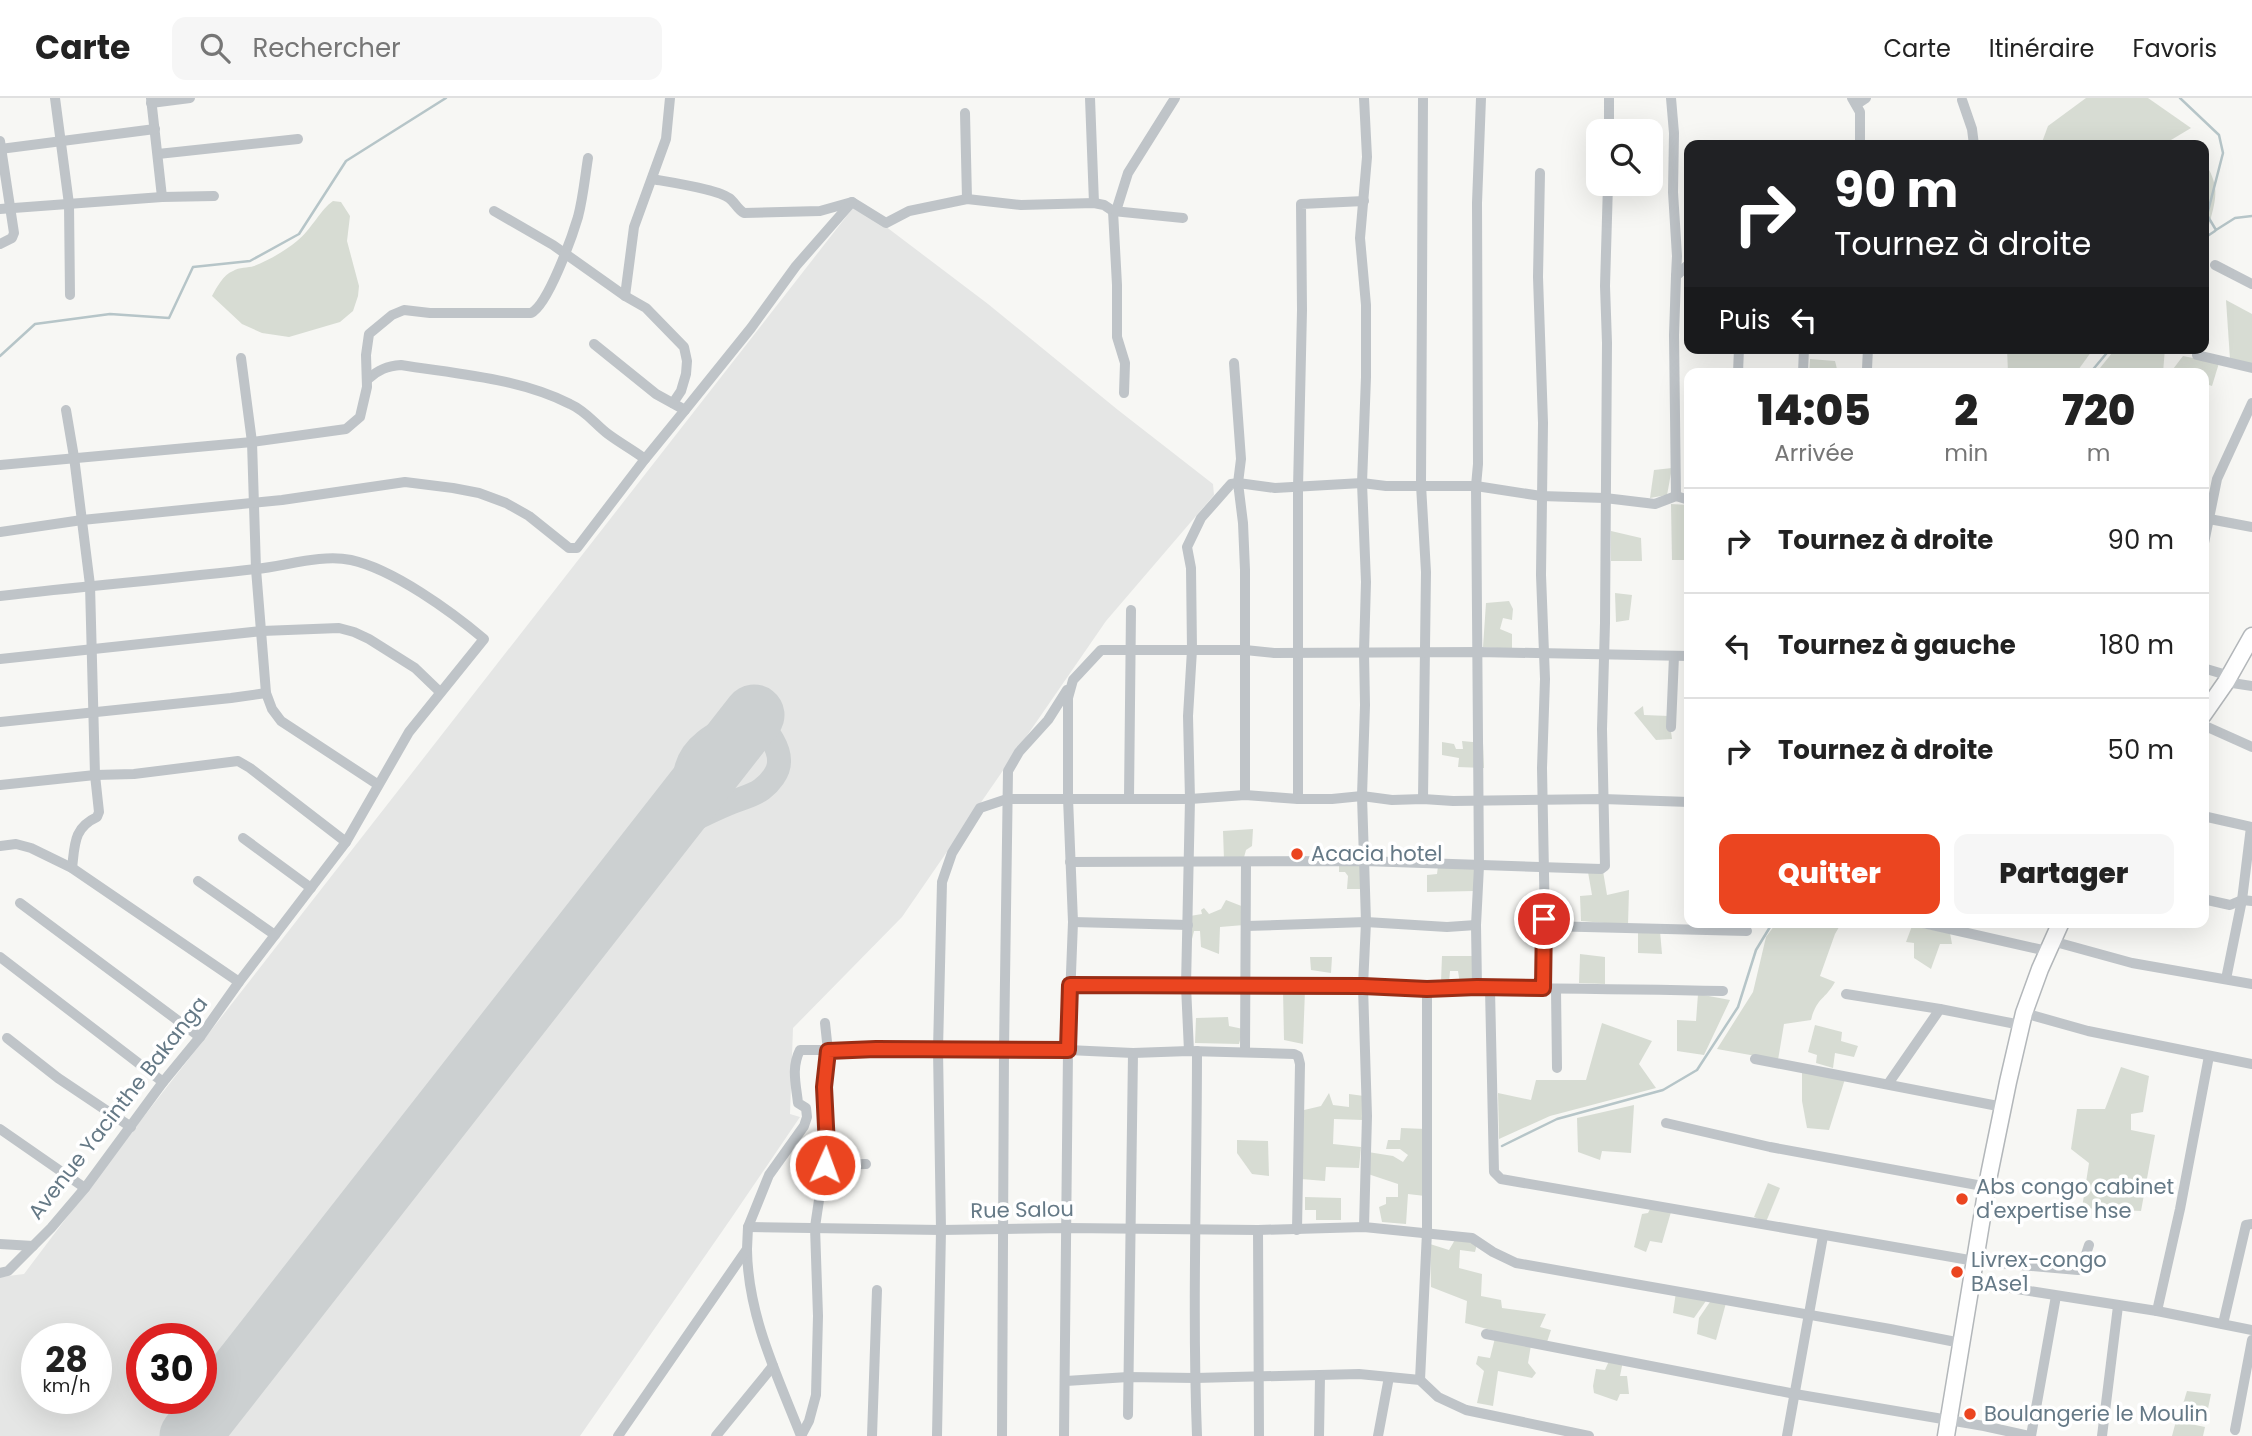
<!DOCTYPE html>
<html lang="fr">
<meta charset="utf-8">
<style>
:root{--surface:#fff;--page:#f6f6f6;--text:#222;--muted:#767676;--line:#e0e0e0;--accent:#eb4520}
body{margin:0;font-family:Poppins,sans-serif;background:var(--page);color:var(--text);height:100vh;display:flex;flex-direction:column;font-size:26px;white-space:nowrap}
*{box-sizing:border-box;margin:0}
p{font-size:23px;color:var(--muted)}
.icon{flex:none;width:38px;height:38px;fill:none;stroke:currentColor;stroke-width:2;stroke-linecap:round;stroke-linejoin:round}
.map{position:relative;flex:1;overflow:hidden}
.panel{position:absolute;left:1684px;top:270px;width:525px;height:560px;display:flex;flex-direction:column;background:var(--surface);border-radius:14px;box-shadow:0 7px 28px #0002}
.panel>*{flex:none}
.hud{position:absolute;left:1684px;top:42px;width:525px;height:214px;border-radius:14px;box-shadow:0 7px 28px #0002;background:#202124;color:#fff;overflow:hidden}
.controls{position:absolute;left:1586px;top:21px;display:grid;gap:14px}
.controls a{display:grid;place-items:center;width:77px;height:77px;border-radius:14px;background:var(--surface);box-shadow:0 7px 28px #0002;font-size:35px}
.speed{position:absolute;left:21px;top:1225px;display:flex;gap:14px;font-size:35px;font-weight:700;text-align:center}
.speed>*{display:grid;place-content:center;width:91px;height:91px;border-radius:50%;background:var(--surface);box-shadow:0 7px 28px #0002;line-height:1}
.speed small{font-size:18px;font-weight:400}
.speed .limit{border:10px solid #d22;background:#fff;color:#111}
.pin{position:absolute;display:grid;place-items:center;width:60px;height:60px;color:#fff;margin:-30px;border:4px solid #fff;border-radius:50%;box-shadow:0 2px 7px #0007}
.me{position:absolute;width:77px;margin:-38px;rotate:2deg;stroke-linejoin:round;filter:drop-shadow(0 0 5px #0008)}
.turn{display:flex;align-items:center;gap:24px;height:147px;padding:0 35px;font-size:32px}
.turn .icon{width:91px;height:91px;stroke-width:2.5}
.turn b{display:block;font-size:49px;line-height:60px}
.then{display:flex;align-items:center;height:66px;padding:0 35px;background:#0003;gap:14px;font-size:26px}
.eta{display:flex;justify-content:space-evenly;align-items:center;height:119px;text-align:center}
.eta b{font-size:42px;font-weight:800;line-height:49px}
.cta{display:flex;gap:14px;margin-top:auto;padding:14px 35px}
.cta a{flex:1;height:80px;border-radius:14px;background:var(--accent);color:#fff;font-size:28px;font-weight:800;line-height:80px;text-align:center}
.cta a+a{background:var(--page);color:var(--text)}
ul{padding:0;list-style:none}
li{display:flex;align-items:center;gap:21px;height:105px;padding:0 35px;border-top:2px solid var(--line)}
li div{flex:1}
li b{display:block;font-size:26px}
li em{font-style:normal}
header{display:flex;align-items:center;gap:42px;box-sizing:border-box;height:98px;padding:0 35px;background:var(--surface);border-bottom:2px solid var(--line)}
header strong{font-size:33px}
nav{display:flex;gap:38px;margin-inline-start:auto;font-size:24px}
.search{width:490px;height:63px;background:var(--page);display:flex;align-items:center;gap:18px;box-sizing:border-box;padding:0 24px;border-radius:14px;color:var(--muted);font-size:26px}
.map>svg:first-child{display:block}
.built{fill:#e5e6e5;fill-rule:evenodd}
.green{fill:#d7dcd3}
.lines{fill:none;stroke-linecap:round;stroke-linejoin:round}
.stream{stroke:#b6c5c8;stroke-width:2.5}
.taxiway{stroke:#ccd0d1;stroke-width:24}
.runway{stroke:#ccd0d1;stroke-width:61}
.trunk-casing{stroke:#b3b7ba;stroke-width:19}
.minor{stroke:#bfc4c8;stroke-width:10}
.trunk{stroke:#fff;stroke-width:16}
.route-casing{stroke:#992d15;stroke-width:18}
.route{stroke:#eb4520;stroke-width:12}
.poi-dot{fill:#eb4520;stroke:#fff;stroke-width:2.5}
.labels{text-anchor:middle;stroke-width:7;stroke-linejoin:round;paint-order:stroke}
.poi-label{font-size:21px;fill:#657986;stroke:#fff;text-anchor:start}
.street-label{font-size:21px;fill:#657986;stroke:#fff}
</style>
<header>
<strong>Carte</strong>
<div class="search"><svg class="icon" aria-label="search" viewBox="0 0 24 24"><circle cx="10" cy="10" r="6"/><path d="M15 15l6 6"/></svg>Rechercher</div>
<nav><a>Carte</a><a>Itinéraire</a><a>Favoris</a></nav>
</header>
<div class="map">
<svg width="2252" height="1338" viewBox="0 0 2252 1338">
<rect width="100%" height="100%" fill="#f7f7f4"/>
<!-- built -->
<path class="built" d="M856,106l132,100 130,106 95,74 1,11 -108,126 -204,296 -109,111 -3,86 10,3 -70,103 -150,216h-580v-159l24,-3 89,-118zM37,1241h59v59h-59zM142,1241h59v59h-59z"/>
<!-- green -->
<g class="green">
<path d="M2086,0h62l43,30 -25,15 -12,2h-113l7,-19z"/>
<path d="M2203,61c17,27 14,37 6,66l-6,3z"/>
<path d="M333,103l8,1 9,14 -3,25 12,45 -1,10 -5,15 -13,11 -51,15 -27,-4 -20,-9 -30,-28c5,-9 11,-21 21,-25 6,-4 15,-3 21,-5 15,-6 31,-15 43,-25 14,-11 24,-32 36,-40z"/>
<path d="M2226,202l26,14v50l-22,-5z"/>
<path d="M2007,250h87l-18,25h-68z"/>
<path d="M2116,250h49l-2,25h-67z"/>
<path d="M2183,258l36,7 -7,23 -9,-3v-10h-33z"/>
<path d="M1810,261l25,2 3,12h-29z"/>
<path d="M1672,370l-5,27 -17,3 4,-28z"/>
<path d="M1671,406l18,1v55h-17z"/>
<path d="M1611,433l30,7 1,23h-31z"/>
<path d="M1615,495l17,2 -3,25 -13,2z"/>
<path d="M1509,503l4,8 -1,11 -9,-2 -3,11 12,5v15l-29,-2 3,-44z"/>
<path d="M1643,608l1,9 25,1 3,23 -16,1 -22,-27z"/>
<path d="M1462,643l21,2 1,25 -26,-1 1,-9 -17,-3v-13l12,2 2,5h7z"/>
<path d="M1253,731l-1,17 -6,4 -3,11 -19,-1 -1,-29z"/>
<path d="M1339,766l23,2v23h-15l1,-13 -3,-4h-6z"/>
<path d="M1438,768h38l-2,25 -47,1v-17l10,-1z"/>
<path d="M1603,773l4,24 22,-5 -1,35 -47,-4 -1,-25 12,-1 -4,-23z"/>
<path d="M1226,802l18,7v18l-24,2 -1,27 -18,-7 -1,-16h-6l-2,8 -3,-1 1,-22 12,-2 -1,-4 3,-2 5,6 12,-5z"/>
<path d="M1777,824h65l-7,12 -15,42 15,6c-10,18 -18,15 -24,38l-27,4 -6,36 -61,-11 36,-57 13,-55z"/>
<path d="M1912,828l38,7 2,11h-12l-9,25 -17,-11v-15l-8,-1z"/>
<path d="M1638,832l22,1 2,23 -24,-1z"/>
<path d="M1580,856l25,3v27l-26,-1z"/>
<path d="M1442,858h33l-1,28h-14l-2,-13h-8l-1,12 -8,-1z"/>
<path d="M1310,859h22l-1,16 -20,-3z"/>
<path d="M1283,891l22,1 -2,54 -19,-4z"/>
<path d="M1698,896l32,6 -26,55 -27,-4v-31l19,1z"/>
<path d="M1228,919l1,9 14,3 -4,15 -44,-1 1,-25z"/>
<path d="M1602,925l50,18 -13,23 17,24 -106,28 -51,23 -1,-46 33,7 5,-20h50z"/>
<path d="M1815,927l27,7 -1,9 17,5 -4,11 -19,-4 -2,15 -17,-5 1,-8 -9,-3z"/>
<path d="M2121,969l28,9 -6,36 -12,2v16l24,5 -14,76 -59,-3 7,-45 -18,-14 6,-40h28z"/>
<path d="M1802,973l43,8 -16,51 -22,-2 -5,-27z"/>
<path d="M1329,995l4,12 16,2v-13l15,2 -1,24 -29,-1 -1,25 28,3 -2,21 -33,-1 -1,14 -24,-2 -1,-68 21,-5z"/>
<path d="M1634,1007l-3,48 -29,-2 -2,9 -22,-8 -1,-34z"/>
<path d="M1401,1030l25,1 -1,67 -17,-2 -2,30 -24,-2 -3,-15 7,-3v-7h12v-13l-30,-10v-22l25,4 10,6 5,-7 -8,-6h-14l2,-9h12z"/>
<path d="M1237,1042l31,1 1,35 -17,-2 -15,-21z"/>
<path d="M1768,1085l12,5 -14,34 -12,-5z"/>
<path d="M1305,1099l36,1v22h-25v-10h-11z"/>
<path d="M1651,1109l20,5 -9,31 -12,-2 -4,11 -12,-5 8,-33 6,-1z"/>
<path d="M1456,1140l21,6 -2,8 -15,-2 -1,18 23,6 -1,22 20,4 1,8 44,6 -6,13 11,3 -5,15 -81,-22 2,-22 -36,-14 -1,-43 19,6z"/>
<path d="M1676,1194l32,6 -14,20 -21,-5z"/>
<path d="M1712,1201l14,4 -10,37 -19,-6 2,-16z"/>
<path d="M1495,1240l36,7 -3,18 8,10 -4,5 -34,-7 -5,35 -16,-3 7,-32 -8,-7 2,-8 12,2z"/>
<path d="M1609,1263h14l-3,15h7l2,18h-9l-3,7 -23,-8 -1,-7 3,-17 9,1z"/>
<path d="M2187,1293l24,3 -6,29 -26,-6z"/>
<path d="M2176,1323l29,6 -2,9h-31z"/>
</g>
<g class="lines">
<!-- stream -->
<g class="stream">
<path d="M2180,0l39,37 4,18 -16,62 9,15 19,-12 17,-2"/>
<path d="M2203,141l12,-8"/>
<path d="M0,258l35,-32 75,-10 59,4 24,-51 57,-6 49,-27 47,-73 100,-63"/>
<path d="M2090,275l21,-25"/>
<path d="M1502,1048l55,-27 106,-29 34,-20 41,-63 18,-57 17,-28"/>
</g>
<!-- taxiway -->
<path class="taxiway" d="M659,739c24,-12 48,-25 73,-35 10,-4 21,-6 30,-13 8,-6 17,-17 17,-27 1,-17 -15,-34 -25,-47 -27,13 -66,26 -69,61 -1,7 2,16 4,23"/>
<!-- runway -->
<path class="runway" d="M190,1338l564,-721"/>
<!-- trunk casing -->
<g class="trunk-casing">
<g id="trunk">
<path d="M2203,617l23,-33 26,-46"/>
<path d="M1946,1338l43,-261 19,-93 16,-69 16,-44 21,-47"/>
</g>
</g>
<!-- minor -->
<g class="minor">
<path d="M55,0l14,106 1,91"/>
<path d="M151,0l11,99"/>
<path d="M1090,0l4,105"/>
<path d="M1671,0l3,35 -1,59 4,64 -1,20"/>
<path d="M1852,0l8,14v33"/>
<path d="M1962,2l10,29 2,16"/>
<path d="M151,5l39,-5"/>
<path d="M1857,6l9,-6"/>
<path d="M965,15l2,86"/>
<path d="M1609,33v-33"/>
<path d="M0,43l14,92 -2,5 -12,6"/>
<path d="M0,51l155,-20"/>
<path d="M158,56l140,-15"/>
<path d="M1540,75l-2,104 5,146 -2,152 4,104 -3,89 3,158 -2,62"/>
<path d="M652,81c17,3 65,10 77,19 6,4 8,11 15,15l76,-2 32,-9 34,21 23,-12 58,-12 54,6 73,-2 10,2 9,6 70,7"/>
<path d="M0,111l162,-12 52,-1"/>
<path d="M494,113l59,34 72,51 21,12 38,39 3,14 -1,13 -5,17 -8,12"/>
<path d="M1113,113l4,74v52l8,26 -1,30"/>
<path d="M1116,113l12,-38 47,-75"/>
<path d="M2215,167l37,19"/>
<path d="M625,198l9,-69 32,-88 4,-41"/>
<path d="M2197,257l55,13"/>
<path d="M241,260l11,84 4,127 10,124 6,16 9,12 96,63"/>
<path d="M1234,265l7,96 -3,24 5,40 2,47v225"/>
<path d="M1867,271l1,-21"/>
<path d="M1738,275l1,-25"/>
<path d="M1803,275l1,-25"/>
<path d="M368,281c10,-9 19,-13 33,-14 56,9 118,13 169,39 16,7 25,20 38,30 12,9 25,16 37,25"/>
<path d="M66,312l8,47 16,128 5,190 4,37 -2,5c-24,11 -22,28 -25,51"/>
<path d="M685,312l66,-82 45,-62 56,-64"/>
<path d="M0,367l252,-23 94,-13 14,-12 7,-30 -1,-32 3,-21 23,-19 12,-5 26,3h101c17,-8 41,-76 47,-96 5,-19 7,-40 10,-59"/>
<path d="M1676,398l13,4"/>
<path d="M2204,420l48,9"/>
<path d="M0,434l82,-12 200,-20 123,-18 48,6 26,5 27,10 23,13 40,32h8l68,-89 40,-49 -29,-16 -62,-50"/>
<path d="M2203,450l14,-69 35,-76"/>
<path d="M0,498c85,-10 171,-17 256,-27 30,-3 65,-15 95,-9 42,9 101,52 133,79l-75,93 -63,110 -96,-74 -12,-7 -104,13 -39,1 -95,10"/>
<path d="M0,561l262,-28 77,-3 15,4 15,7 46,29 25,24"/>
<path d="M2203,570l27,8"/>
<path d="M2226,584l26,4"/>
<path d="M0,624l231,-24 35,-5"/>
<path d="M2203,627l49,22"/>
<path d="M1671,629l3,-71"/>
<path d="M1129,700l2,-188"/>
<path d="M1298,701v-311l4,-178 -1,-106 63,-3"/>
<path d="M1423,701l3,-227 -5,-87 2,-387"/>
<path d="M2203,718l49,11"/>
<path d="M243,740l68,50"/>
<path d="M0,748l16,-2 15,4 41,20 167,114 -39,55 -37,45 -78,106 -34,40 -43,43 -8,2"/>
<path d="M1070,764l294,-1 237,8 4,-3 -3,-137 3,-106 2,-280 -2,-57 3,-102"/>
<path d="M198,783l77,54"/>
<path d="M2203,801l27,6 12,-5 10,1"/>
<path d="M20,805l180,134"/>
<path d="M1073,824l115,3"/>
<path d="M1919,824l128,29"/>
<path d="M1246,828l120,-4 81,5 29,-2"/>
<path d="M1545,828l202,5"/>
<path d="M2052,843l80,22 120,21"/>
<path d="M0,859l163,125"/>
<path d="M2226,881l16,-79 9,-73"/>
<path d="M239,884l107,-140"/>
<path d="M1070,887c218,3 435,1 653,6"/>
<path d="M1477,889l-1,-62 3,-59 -3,-380 2,-22 -1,-261 4,-105"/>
<path d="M1490,891l4,183 7,7 474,82 103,9 3,-1 8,-24"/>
<path d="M1556,891l1,79"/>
<path d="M1846,896l94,15 81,16"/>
<path d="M2024,915l64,18 164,33"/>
<path d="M7,940l51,40 73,49"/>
<path d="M1189,953l-3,-65 4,-187 -2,-83 4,-66 -1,-82 -4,-21 14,-29 30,-34 7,-1 37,5 87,-5 24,3h90l65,10 64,2 50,6 21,-8 -2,-161 2,-59 13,-12"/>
<path d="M1197,953c0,128 -5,257 0,385"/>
<path d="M1245,953l1,-189"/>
<path d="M1755,961l248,48"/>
<path d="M1888,986l52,-75"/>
<path d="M1666,1025l104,24 218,40"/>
<path d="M0,1031l85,59"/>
<path d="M825,1067l41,-1"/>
<path d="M748,1129l193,3 127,-2 190,2 106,-3 108,11 21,14 23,11 374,66 71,14"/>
<path d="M1364,1129l3,-111 -4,-130 3,-64 -4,-126 3,-91 -1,-53 2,-70 -4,-99 4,-106v-72l-6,-67 7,-81 -3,-59"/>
<path d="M1258,1132l1,206"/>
<path d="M0,1146l33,2"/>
<path d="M747,1152c1,66 30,125 54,186"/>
<path d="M1972,1184l185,29 95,19"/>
<path d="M2157,1213l23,-102 29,-153"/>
<path d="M2223,1226l23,-99 6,-1"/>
<path d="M1486,1236l309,60 189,32 45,10"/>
<path d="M1420,1282l7,-148v-243"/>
<path d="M1066,1283l62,-4 67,1 164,-4 61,6 18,17 28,13 123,26"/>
<path d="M1128,1317l5,-362"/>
<path d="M2235,1332l17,-90"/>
<path d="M618,1338l129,-187 1,-22 21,-52 35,-49 3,-9 -1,-9 -8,-5c-2,-19 -7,-35 2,-53h268l65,3 56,-2 105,3 4,2 2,8 -3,166"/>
<path d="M716,1338l57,-70"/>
<path d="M801,1338l8,-15 7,-26 2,-79 -3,-89 12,-81 -3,-59 4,-36 -3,-28"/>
<path d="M872,1338l5,-146"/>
<path d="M937,1338l4,-206 -3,-180 4,-168 10,-29 28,-45 27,-9h183l55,-4 53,4h34l30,-3 30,4 31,-1 30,2 150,-2 86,3"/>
<path d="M1002,1338l2,-386 4,-279 11,-19 29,-32 19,-30"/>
<path d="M1064,1338l4,-386 5,-128 -5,-124v-100l5,-18 28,-30h144l29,3 204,-1 211,4"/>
<path d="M1319,1338l1,-60"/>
<path d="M1378,1338l11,-59"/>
<path d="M1787,1338l36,-200"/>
<path d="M2031,1338l25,-140"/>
<path d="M2102,1338l16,-130"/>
</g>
<!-- trunk -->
<use href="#trunk" class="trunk"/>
</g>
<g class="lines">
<!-- route casing -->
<g class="route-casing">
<path id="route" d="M825,1067l2,-19 -3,-59 4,-36 48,-2 192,1 2,-65 293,1 64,3 50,-2 66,1 1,-69"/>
</g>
<!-- route -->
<use href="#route" class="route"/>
</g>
<!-- markers -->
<g class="poi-dot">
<circle cx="1297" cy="756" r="7"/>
<circle cx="1962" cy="1101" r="7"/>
<circle cx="1957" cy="1174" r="7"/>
<circle cx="1970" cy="1316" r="7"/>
</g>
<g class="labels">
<!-- poi labels -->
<g class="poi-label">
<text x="1311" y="763">Acacia hotel</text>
<text x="1976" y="1096">Abs congo cabinet<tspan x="1976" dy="24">d'expertise hse</tspan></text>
<text x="1971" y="1169">Livrex-congo<tspan x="1971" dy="24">BAse1</tspan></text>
<text x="1984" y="1323">Boulangerie le Moulin</text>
</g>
<!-- street labels -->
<g class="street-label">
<text transform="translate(118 1010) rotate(-52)" y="7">Avenue Yacinthe Bakanga</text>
<text transform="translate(1022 1112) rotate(-1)" y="7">Rue Salou</text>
</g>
</g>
</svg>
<div class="controls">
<a><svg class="icon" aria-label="search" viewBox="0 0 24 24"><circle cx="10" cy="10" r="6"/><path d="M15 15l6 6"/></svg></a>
</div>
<div class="speed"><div>28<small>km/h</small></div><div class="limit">30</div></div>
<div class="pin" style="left:1544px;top:821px;background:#d93025"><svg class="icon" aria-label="arrive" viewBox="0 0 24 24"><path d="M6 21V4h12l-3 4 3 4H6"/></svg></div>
<svg class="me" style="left:825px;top:1067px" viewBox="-20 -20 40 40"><circle r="17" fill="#eb4520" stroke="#fff" stroke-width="3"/><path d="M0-11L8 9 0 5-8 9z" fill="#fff"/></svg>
<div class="hud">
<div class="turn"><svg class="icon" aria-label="right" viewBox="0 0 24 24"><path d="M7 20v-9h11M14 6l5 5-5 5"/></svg><div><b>90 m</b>Tournez à droite</div></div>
<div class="then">Puis<svg class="icon" aria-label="left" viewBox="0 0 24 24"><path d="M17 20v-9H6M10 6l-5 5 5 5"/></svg></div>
</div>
<section class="panel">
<div class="eta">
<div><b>14:05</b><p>Arrivée</p></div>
<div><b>2</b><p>min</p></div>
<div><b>720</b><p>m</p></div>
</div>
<ul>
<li><svg class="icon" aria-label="right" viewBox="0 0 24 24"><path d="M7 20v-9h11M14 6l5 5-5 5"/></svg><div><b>Tournez à droite</b></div><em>90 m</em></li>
<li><svg class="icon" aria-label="left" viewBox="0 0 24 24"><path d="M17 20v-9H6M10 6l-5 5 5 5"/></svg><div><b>Tournez à gauche</b></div><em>180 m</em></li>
<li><svg class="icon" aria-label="right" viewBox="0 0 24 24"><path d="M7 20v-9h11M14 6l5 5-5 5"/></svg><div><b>Tournez à droite</b></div><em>50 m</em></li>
</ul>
<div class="cta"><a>Quitter</a><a>Partager</a></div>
</section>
</div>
